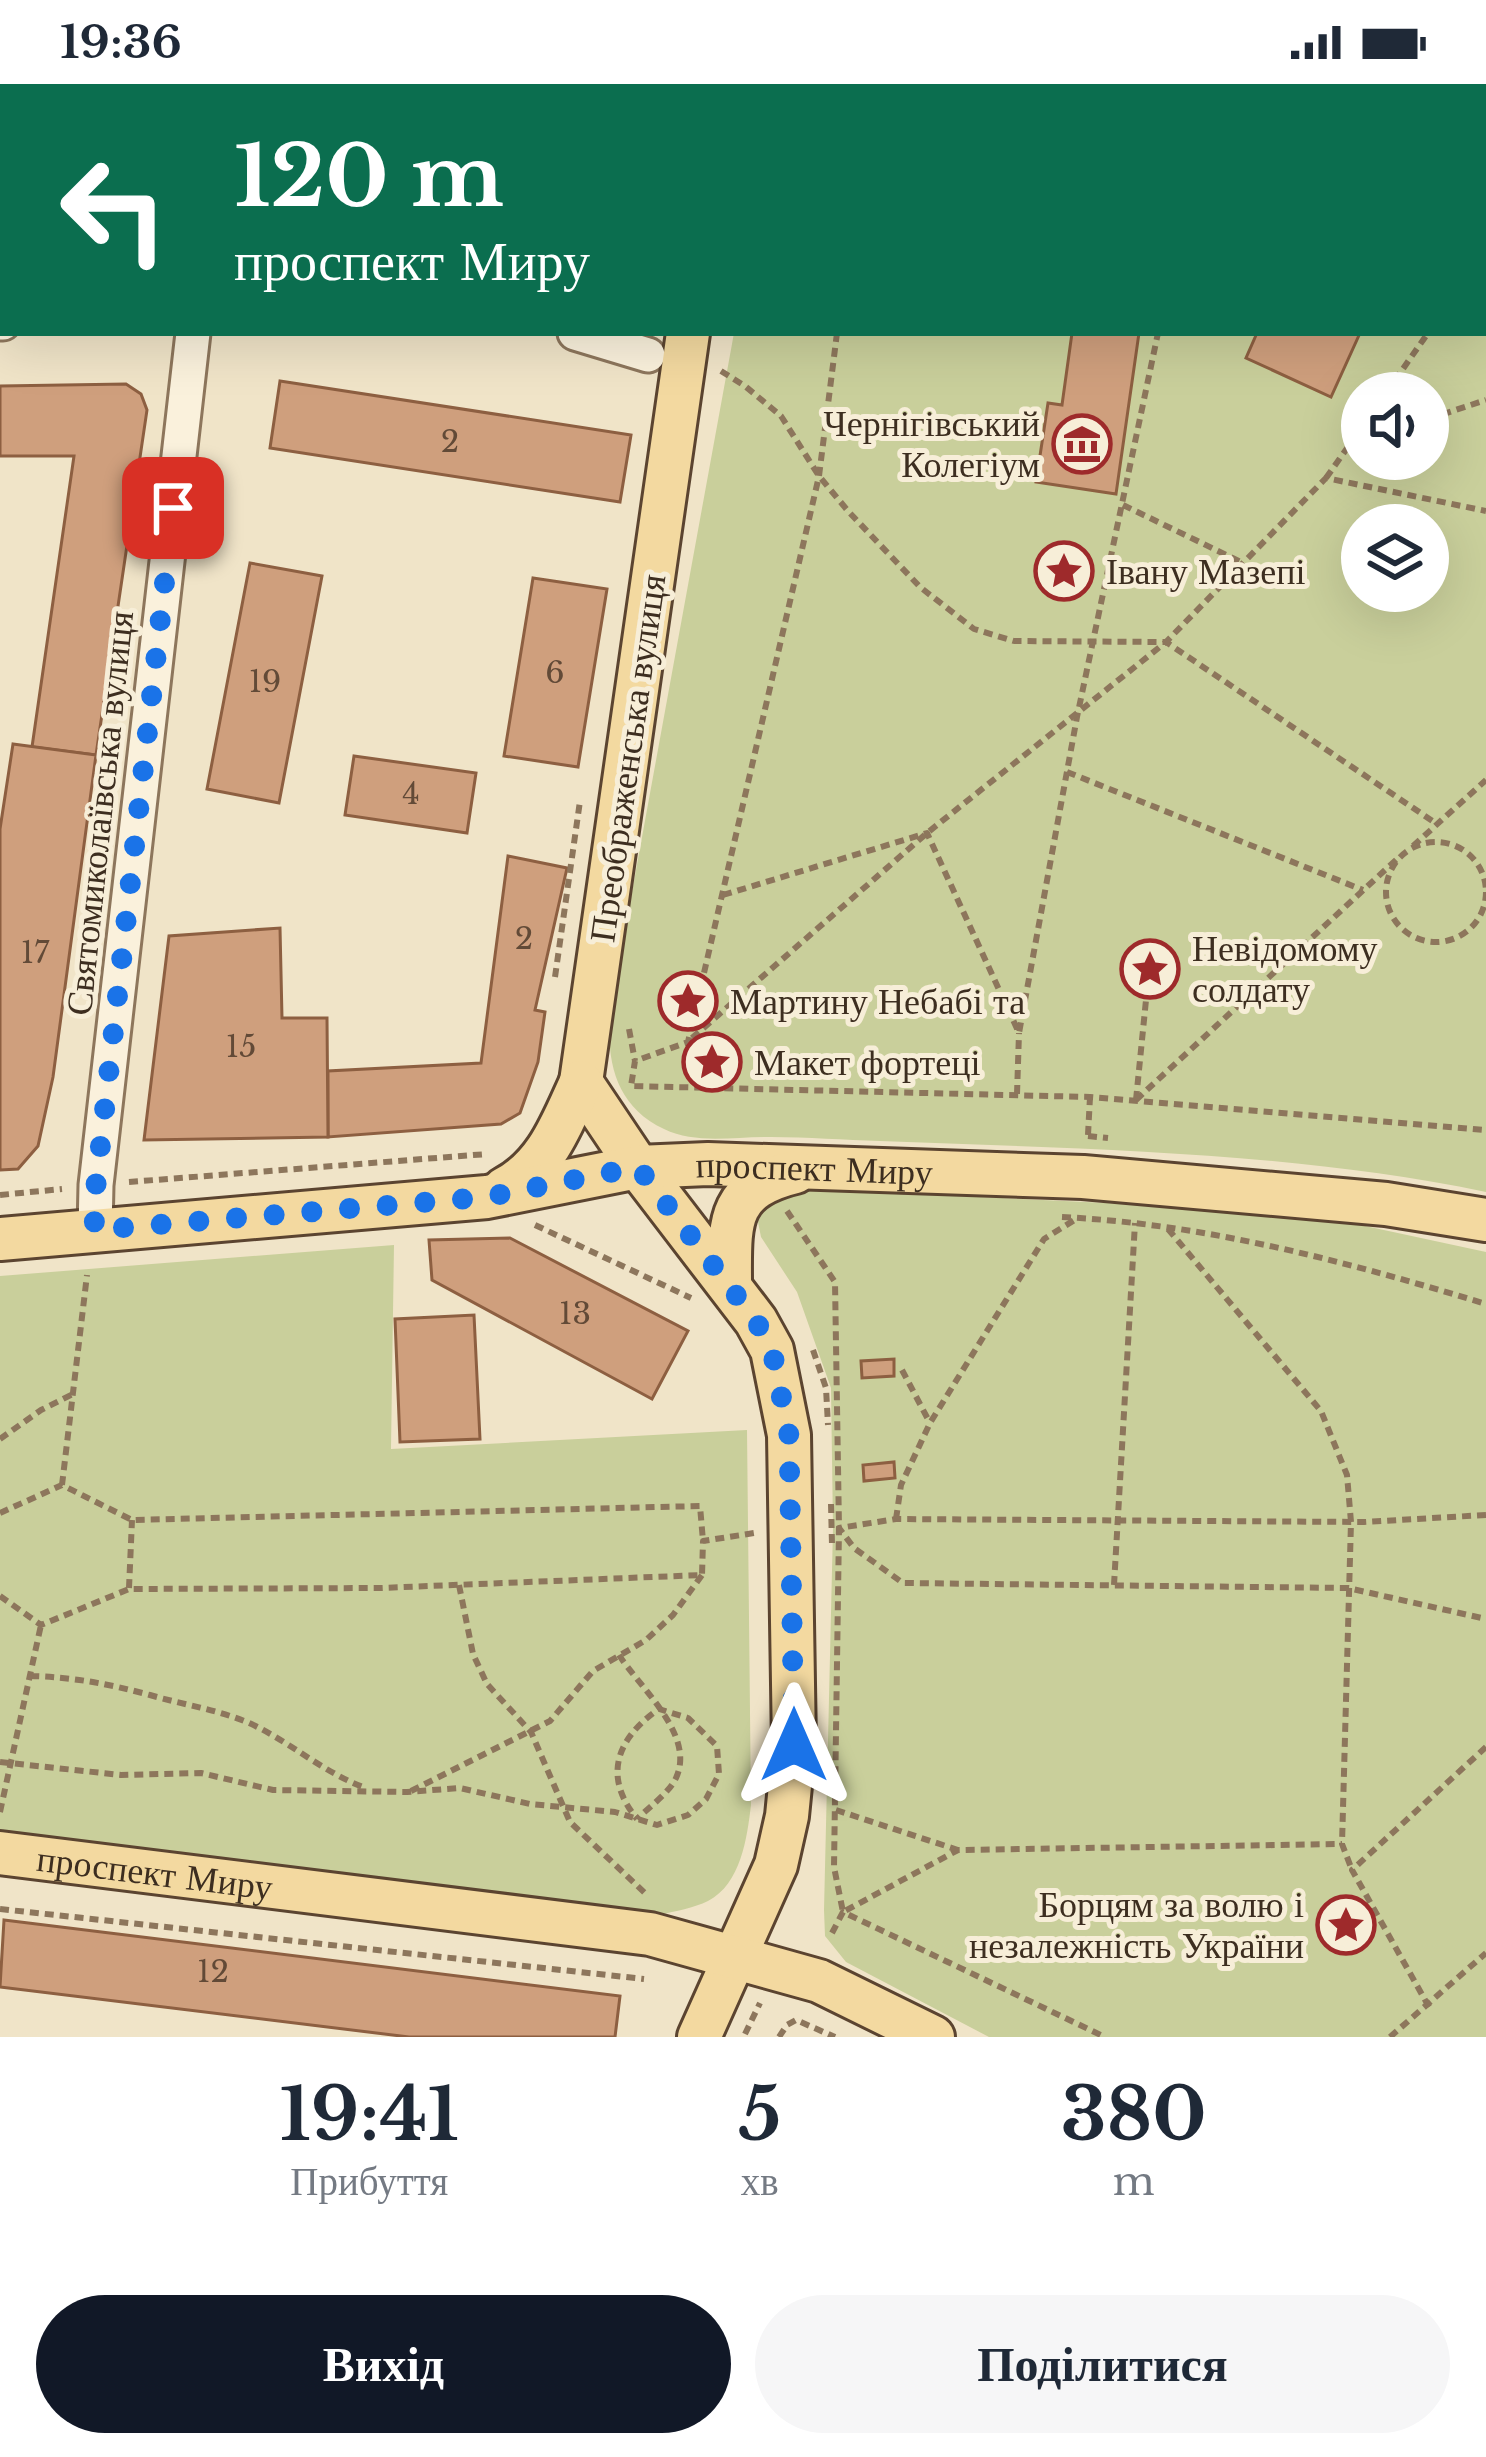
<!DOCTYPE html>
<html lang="uk">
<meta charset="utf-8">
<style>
:root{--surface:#fff;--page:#f6f6f7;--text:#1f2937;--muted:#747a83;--accent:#111827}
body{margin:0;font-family:"Libre Baskerville",serif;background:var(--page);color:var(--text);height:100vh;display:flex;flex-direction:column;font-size:45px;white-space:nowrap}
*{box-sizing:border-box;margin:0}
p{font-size:39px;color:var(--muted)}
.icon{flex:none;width:66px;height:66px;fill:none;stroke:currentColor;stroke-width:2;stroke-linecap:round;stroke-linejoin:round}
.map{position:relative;height:1953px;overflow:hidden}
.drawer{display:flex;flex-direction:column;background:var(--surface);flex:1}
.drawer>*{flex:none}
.hud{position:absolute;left:0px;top:0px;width:1488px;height:252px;box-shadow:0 12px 48px #0002;background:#0b6e4f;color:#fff;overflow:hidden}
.buttons{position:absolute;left:1341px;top:288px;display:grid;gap:24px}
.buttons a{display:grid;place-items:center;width:108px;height:108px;border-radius:50%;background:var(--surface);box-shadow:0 12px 48px #0002;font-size:60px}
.pin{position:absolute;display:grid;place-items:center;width:102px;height:102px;color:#fff;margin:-51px;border-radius:24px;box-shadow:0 6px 18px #0006}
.me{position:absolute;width:132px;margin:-66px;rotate:0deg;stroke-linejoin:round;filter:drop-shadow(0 0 9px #0008)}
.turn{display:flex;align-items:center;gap:42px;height:252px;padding:0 36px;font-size:54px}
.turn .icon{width:156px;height:156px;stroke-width:2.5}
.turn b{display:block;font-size:84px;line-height:102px}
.eta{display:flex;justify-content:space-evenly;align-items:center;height:204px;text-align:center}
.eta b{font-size:72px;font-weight:800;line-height:84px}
.action{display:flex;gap:24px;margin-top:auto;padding:24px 36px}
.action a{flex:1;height:138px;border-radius:72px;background:var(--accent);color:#fff;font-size:48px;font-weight:800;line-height:138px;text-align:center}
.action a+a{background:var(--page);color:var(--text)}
.status{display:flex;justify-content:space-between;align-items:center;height:84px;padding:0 60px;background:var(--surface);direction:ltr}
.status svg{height:33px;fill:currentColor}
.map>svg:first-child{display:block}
.green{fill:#c9cf9b;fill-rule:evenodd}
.building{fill:#cf9f7d;stroke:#8d5f41;stroke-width:3}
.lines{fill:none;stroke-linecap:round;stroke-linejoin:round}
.minor-casing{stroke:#8d765c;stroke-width:39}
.major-casing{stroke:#5b4430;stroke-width:48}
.path{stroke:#8d765c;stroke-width:6;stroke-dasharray:9 6;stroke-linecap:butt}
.minor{stroke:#faf1dc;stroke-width:33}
.major{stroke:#f3d9a0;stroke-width:42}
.route{stroke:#1a73e8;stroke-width:21;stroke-dasharray:0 37.8}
.labels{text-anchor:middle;stroke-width:10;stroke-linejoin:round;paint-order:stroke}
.number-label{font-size:30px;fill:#624a37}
.poi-label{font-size:36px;fill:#3d2e20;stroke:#f7eed8;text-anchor:start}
.street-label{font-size:36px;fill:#3d2e20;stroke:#f7eed8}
</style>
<div class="status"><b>19:36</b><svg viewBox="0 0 49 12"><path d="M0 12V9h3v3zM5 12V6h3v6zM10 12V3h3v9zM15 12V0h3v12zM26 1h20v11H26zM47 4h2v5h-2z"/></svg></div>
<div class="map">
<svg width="1486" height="1953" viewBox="0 0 1486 1953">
<rect width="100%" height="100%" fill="#f0e4c8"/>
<!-- green -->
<g class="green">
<path d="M767,0h719v1108c-199,-41 -404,-43 -606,-51 -36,-1 -72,-4 -109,-4 -35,-1 -74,8 -107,-8 -50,-24 -59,-71 -53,-122l123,-674h751v-246h-719zM1362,309h66v66h-66zM1362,441h66v66h-66z"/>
<path d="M789,1104l382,18 185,18 130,28v785h-497l-143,-75 -21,-26 -1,-26 9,-382 -2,-140 -34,-96 -36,-55 -3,-15 4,-17z"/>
<path d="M394,1161l-3,204 356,-19 4,375c-4,33 -10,79 -43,96 -14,7 -33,10 -48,14l-660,-81v-558z"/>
</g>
<!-- building -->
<g class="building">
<path d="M1072,249h67l-23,161 -80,-12 12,-79 14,2z"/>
<path d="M1257,249h103l-29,64 -85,-39z"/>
<path d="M280,297l351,54 -11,67 -350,-54z"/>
<path d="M126,300l15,10 6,16 -51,345 -64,-8 42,-291h-74v-70z"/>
<path d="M250,479l72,13 -43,227 -72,-14z"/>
<path d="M533,494l74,11 -29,178 -74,-11z"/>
<path d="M13,660l83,11 -43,322 -15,69 -20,23 -18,1v-341z"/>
<path d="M354,672l122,17 -9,60 -122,-18z"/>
<path d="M508,772l59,12 -32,142 10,2 -7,50 -18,51 -19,11 -173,13v-66l153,-8z"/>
<path d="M280,844l2,90h45l1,119 -184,3 25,-204z"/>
<path d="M510,1154l178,93 -36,68 -220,-119 -3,-40z"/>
<path d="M474,1231l6,124 -80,3 -5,-123z"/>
<path d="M894,1275v17l-32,2 -1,-17z"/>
<path d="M894,1378l1,16 -31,3 -1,-16z"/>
<path d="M4,1836l616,76 -5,41h-206l-409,-50z"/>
</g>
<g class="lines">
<!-- minor casing -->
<g class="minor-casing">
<g id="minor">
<path d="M0,239h3"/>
<path d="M575,249l73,22"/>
<path d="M95,1146l1,-45 97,-852"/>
</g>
</g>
<!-- major casing -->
<g class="major-casing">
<g id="major">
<path d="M722,3v-3"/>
<path d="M688,249l-107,749 57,85 118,154 16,29 17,85 5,310 -7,71 -11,49 -77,172"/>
<path d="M504,1105c43,-22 58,-66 77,-107"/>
<path id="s1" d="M0,1155l487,-42 151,-30 70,-3 375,13 303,27 100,16"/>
<path d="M730,1202c0,-63 -5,-97 65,-114"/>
<path id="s2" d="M0,1769l650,81 169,47 114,56"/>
</g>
</g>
<!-- path -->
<g class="path">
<path d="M873,3v-3"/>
<path d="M1010,3l2,-3"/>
<path d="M1485,160l1,-2"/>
<path d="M1485,204l1,-2"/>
<path d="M1485,211l1,1"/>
<path d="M837,249l-18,143 -131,566 -53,19 -4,25 459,11 396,33"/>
<path d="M721,287l24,15 36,30 38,60 29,35 72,76 54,42 40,12 152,1 271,182"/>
<path d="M1386,309l42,-60"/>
<path d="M1428,335l58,-19"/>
<path d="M1326,394l36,-51"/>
<path d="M1123,421l120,58"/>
<path d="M1067,688l296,118"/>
<circle cx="1436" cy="808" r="50"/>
<path d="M1413,762l73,-66"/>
<path d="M723,811l204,-62 92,200 58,-316 81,-384"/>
<circle cx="1150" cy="886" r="20"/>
<path d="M555,893l25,-176"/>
<path d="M629,945l6,32"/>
<path d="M692,954l235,-205 239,-191 160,-164 160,33"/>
<path d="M1017,1010l2,-61"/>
<path d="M1136,1016l261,-241"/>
<path d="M1136,1016l11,-110"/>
<path d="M1088,1051l2,-38"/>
<path d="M1088,1052l20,2"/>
<path d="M129,1098l358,-28"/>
<path d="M0,1111l62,-6"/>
<path d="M787,1127l48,71 4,246 -5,339 9,45 115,-62 384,-6"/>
<path d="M1062,1133c144,7 286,45 424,87"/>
<path d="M535,1141l156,73"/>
<path d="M1168,1145l153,182 26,64 4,47 -9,322 10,26"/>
<path d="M813,1266l13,38 2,37"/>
<path d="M902,1286l28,53"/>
<path d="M0,1355l41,-29 32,-16"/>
<path d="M62,1401l25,-210"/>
<path d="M831,1420l1,41"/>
<path d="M0,1429l62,-28 70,35 568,-14 3,35"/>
<path d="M1486,1431l-122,7 -468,-3 -57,9 15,20 49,35 445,5 138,31"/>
<path d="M896,1435l5,-34 29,-62 114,-184 32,-20"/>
<path d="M459,1501l14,69 14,30 44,48 39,90 77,73"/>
<path d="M1114,1501l21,-362"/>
<path d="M129,1504l3,-68"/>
<path d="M0,1512l41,29 88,-36 251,-1 322,-13 1,-34 51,-8"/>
<path d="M619,1571c21,33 77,80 57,123 -7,15 -27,29 -39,41"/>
<path d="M30,1592c43,1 79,8 120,19 34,10 66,14 99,28 40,18 72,48 114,64"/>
<path d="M0,1678l121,13 80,-2 72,17 134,2 53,-4 70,16 85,8 42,13 31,-10 18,-16 13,-25 -2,-28 -29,-28 -29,-9c-42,29 -57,67 -22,110"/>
<path d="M411,1707l139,-70 43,-50 53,-31 27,-25 29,-40"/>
<path d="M836,1726l122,40"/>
<path d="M0,1728l41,-187"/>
<path d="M0,1825l644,70"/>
<path d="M832,1849l11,-21 262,125"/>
<path d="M1429,1923l-77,-137 134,-123"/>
<path d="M745,1950l15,-31"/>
<path d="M779,1953l8,-12 9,-5 39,17"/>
<path d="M1390,1953l96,-84"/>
</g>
<!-- minor -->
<use href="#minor" class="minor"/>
<!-- major -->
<use href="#major" class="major"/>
</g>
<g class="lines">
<!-- route -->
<path class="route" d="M173,424l-77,677 -2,45 393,-33 151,-30 118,154 16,29 17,85 5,310"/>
</g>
<!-- icons -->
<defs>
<g id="museum-ring" transform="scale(3)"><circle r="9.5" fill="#f7eed8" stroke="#9e2a2b" stroke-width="1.5"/><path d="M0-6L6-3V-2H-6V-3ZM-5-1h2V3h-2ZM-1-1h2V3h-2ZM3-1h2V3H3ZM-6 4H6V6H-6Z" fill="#9e2a2b"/></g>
<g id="sight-ring" transform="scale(3)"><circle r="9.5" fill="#f7eed8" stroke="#9e2a2b" stroke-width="1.5"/><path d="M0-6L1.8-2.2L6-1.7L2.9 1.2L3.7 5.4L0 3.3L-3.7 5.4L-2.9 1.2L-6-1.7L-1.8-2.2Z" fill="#9e2a2b"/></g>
</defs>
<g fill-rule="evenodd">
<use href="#museum-ring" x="1082" y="360"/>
<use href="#sight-ring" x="1064" y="487"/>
<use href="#sight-ring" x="1150" y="885"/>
<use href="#sight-ring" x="688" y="917"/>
<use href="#sight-ring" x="712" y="978"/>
<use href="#sight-ring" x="1346" y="1841"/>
</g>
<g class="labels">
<!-- number labels -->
<g class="number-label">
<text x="450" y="368">2</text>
<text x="555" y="599">6</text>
<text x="265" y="608">19</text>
<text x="411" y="720">4</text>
<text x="524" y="865">2</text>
<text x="35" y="879">17</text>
<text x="241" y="973">15</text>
<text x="575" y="1240">13</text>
<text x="213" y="1898">12</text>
</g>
<!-- poi labels -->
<g class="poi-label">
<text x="1040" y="352" text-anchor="end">Чернігівський<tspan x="1040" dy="41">Колегіум</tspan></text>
<text x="1106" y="500">Івану Мазепі</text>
<text x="1192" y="877">Невідомому<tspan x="1192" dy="41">солдату</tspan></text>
<text x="730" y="930">Мартину Небабі та</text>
<text x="754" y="991">Макет фортеці</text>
<text x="1304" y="1833" text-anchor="end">Борцям за волю і<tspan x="1304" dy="41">незалежність України</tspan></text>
</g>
<!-- street labels -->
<g class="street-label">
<text transform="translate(627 674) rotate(-82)" y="13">Преображенська вулиця</text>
<text transform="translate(99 729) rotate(-84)" y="13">Святомиколаївська вулиця</text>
<text dy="13" stroke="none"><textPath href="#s1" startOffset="819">проспект Миру</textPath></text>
<text dy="13" stroke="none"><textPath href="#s2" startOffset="156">проспект Миру</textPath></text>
</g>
</g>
</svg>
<div class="buttons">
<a><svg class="icon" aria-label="sound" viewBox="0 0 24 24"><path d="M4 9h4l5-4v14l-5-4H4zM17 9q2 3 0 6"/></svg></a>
<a><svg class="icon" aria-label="layers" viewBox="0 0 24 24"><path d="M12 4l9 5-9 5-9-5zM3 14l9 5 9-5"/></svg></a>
</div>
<div class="pin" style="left:173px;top:424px;background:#d93025"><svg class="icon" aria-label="arrive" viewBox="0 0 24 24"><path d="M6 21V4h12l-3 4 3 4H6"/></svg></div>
<svg class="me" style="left:794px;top:1661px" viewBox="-20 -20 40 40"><path d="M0-17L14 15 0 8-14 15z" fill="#1a73e8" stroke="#fff" stroke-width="4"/></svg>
<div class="hud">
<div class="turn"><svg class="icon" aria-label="left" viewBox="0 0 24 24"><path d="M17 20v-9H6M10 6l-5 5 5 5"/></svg><div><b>120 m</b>проспект Миру</div></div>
</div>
</div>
<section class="drawer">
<div class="eta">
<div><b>19:41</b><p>Прибуття</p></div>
<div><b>5</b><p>хв</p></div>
<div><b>380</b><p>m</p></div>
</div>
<div class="action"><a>Вихід</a><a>Поділитися</a></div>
</section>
